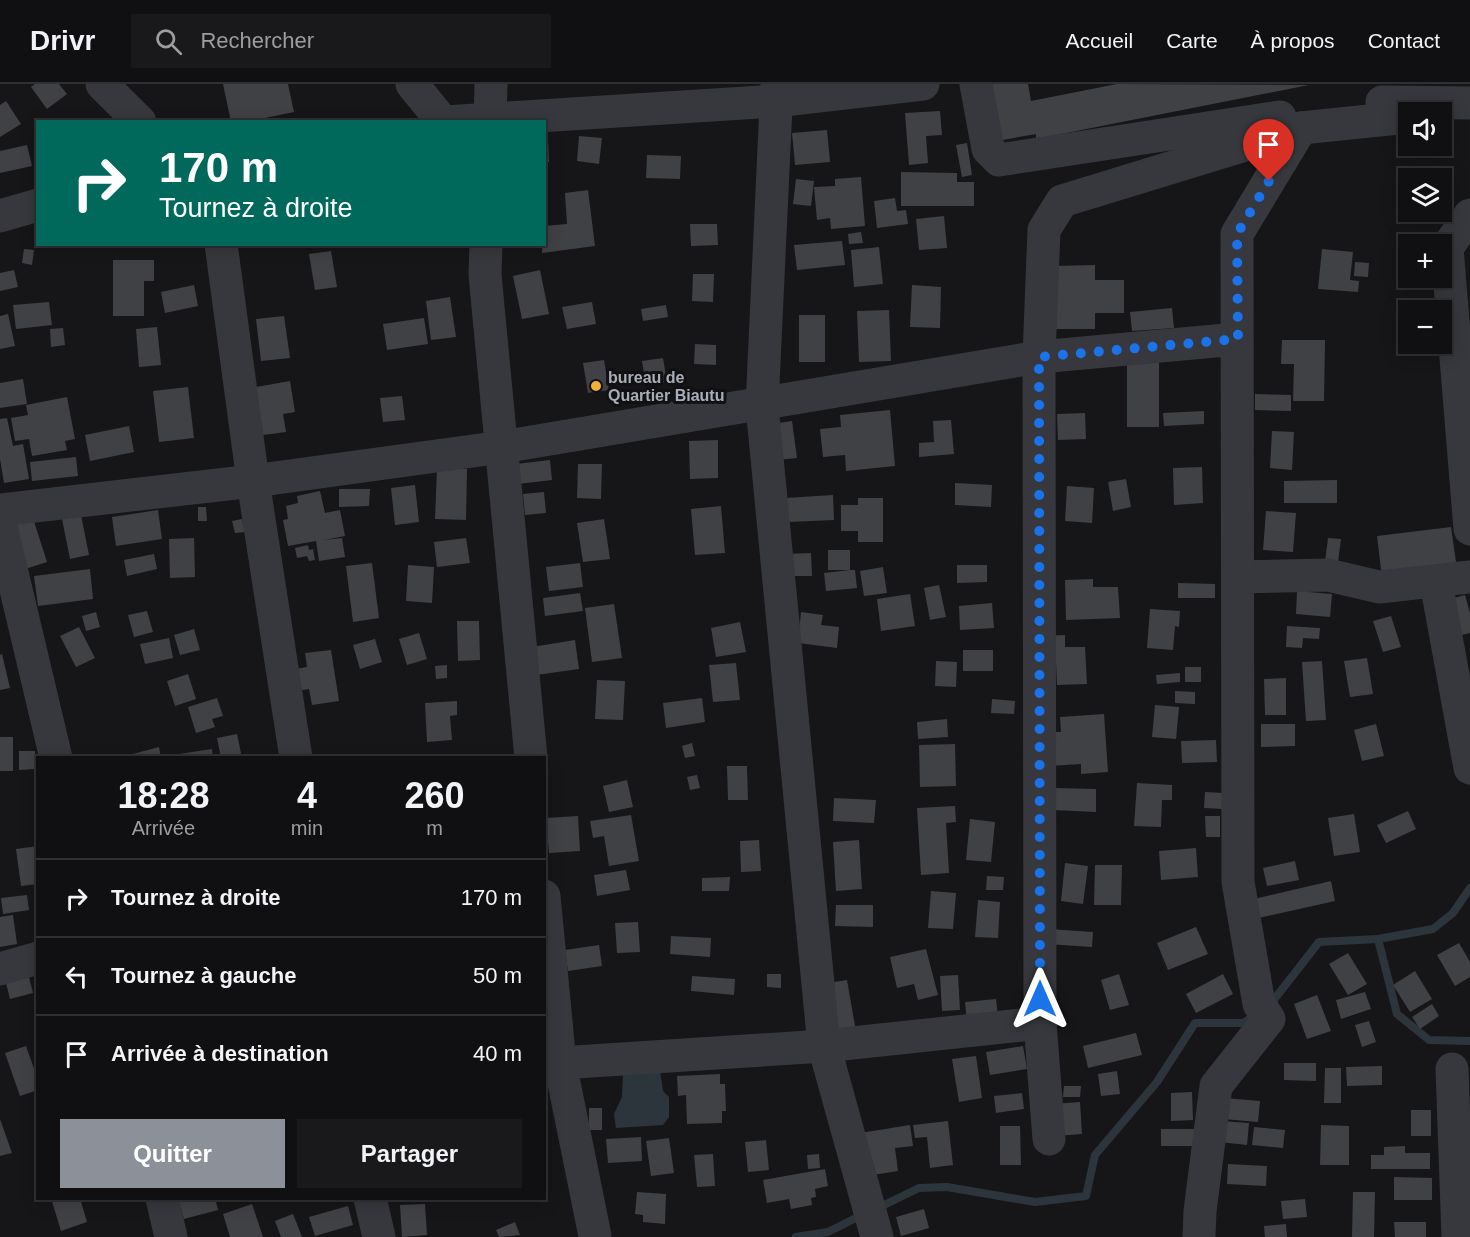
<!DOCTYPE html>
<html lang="fr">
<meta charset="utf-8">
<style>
:root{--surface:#101012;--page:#19191b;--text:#f1f3f6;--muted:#9c9d9f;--line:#303032;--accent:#8c9099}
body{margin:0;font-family:Helvetica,sans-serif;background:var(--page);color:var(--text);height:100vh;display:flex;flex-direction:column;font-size:22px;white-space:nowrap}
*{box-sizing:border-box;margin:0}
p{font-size:20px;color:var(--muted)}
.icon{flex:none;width:33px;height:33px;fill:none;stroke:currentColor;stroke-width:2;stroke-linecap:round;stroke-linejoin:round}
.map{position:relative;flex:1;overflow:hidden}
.side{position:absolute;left:36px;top:672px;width:510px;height:444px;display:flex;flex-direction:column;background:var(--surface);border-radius:0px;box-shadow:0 3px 15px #0003,0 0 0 2px var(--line)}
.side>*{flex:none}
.hud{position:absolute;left:36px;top:36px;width:510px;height:126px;border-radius:0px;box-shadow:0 3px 15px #0003,0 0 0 2px var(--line);background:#00695c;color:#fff;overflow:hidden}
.controls{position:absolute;left:1398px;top:18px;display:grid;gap:12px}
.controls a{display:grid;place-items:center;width:54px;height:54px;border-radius:0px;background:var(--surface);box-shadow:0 3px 15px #0003,0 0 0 2px var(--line);font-size:30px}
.pin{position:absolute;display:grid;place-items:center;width:51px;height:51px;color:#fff;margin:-62px -26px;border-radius:50% 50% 50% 0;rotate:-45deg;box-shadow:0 0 6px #0007}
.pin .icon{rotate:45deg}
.me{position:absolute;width:66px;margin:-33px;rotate:0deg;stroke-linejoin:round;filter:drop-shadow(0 0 4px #0008)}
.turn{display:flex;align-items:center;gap:21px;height:126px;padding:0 24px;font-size:27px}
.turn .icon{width:78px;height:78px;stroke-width:2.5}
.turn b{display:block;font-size:42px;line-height:51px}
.eta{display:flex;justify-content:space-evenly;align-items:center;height:102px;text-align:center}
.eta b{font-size:36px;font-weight:800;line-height:42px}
.cta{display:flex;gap:12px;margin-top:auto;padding:12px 24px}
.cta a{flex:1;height:69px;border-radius:0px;background:var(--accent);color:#fff;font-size:24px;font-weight:800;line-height:69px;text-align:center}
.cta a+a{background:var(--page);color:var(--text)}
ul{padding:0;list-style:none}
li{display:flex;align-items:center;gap:18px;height:78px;padding:0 24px;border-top:2px solid var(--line)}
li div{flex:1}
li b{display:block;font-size:22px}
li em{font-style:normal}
header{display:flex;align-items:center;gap:36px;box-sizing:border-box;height:84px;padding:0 30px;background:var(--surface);border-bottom:2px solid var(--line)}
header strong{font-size:28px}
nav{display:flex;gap:33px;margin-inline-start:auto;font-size:21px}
.search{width:420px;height:54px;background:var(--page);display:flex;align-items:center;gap:15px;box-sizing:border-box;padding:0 21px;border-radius:0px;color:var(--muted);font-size:22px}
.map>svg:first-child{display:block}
.water{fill:#2c353c}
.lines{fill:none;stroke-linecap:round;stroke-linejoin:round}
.stream{stroke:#2c353c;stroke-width:8}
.building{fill:#404145}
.minor{stroke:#37383d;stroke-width:33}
.route{stroke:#1a73e8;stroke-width:10;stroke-dasharray:0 18}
.poi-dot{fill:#f2b134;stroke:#111113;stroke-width:2}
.labels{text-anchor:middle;stroke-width:6;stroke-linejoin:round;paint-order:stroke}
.poi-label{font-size:16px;font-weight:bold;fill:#a8adb8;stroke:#111113;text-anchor:start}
</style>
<header>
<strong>Drivr</strong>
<div class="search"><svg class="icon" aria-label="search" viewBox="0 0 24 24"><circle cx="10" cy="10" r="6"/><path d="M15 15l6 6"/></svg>Rechercher</div>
<nav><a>Accueil</a><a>Carte</a><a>À propos</a><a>Contact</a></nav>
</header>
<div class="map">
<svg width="1470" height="1153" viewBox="0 0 1470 1153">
<rect width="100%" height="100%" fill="#161618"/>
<!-- water -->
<path class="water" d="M660,986l3,21 6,6v20l-6,8 -47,3 -2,-14 8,-17 1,-24z"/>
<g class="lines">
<!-- stream -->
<g class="stream">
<path d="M1378,855l19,75 32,26 41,1"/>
<path d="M1269,922l50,-64 59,-3 55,-10 20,-16 17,-25"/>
<path d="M876,1125l43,-21 28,-1 88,15 51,-6 9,-41 62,-73 38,-59h48l11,-7"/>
<path d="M796,1153l32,-5 34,-17"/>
</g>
</g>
<!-- building -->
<g class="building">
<path d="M35,0h24l8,10 -20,15 -16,-22z"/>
<path d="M223,0h65l6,28 -48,10h-15z"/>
<path d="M986,0h42l3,17 86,-17 192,1 -273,54v-5l-39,7z"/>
<path d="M6,17l15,23 -21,13v-32z"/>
<path d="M940,27l2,24 -16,1 2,27 -19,2 -4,-52z"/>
<path d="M827,46l3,32 -35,3 -3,-32z"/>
<path d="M579,52l23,2 -3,26 -22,-3z"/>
<path d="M548,55l1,23h-5v-22z"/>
<path d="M967,59l5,32 -10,2 -6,-32z"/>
<path d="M27,61l5,21 -32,7v-22z"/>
<path d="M647,71l34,1 -1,23 -34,-1z"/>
<path d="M901,88l56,1v9h17v24h-73z"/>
<path d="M861,93l4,49 -34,3 -1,-11 -13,2 -3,-33 21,-1v-7z"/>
<path d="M796,95l18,2 -3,25 -18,-2z"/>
<path d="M588,106l7,56 -53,7 2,-27 23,-2 -2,-31z"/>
<path d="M895,114l2,13 9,-1 2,14 -31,4 -3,-27z"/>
<path d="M944,132l3,32 -28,2 -3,-31z"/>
<path d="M690,140h27l1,21 -27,1z"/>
<path d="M861,148l2,11 -14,1 -1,-10z"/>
<path d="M842,157l3,24 -48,5 -3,-25z"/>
<path d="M879,163l4,37 -29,3 -3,-37z"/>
<path d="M24,165l10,1 -2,15 -10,-2z"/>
<path d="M1322,165l31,3 -3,28 9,1 -1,11 -40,-3z"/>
<path d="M331,167l6,36 -22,3 -6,-36z"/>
<path d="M113,176h41v21h-10v35h-31z"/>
<path d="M1355,178l14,1 -1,14 -14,-1z"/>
<path d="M1095,181v15h29v33h-29v16h-43l1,-63z"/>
<path d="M14,186l4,17 -18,4v-18z"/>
<path d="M540,186l9,44 -27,5 -9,-43z"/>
<path d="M693,190h21l-1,28 -21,-1z"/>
<path d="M194,201l4,21 -33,7 -4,-21z"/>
<path d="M912,201l29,2 -1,41 -30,-1z"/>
<path d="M450,213l6,40 -25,3 -5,-39z"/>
<path d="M49,218l3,23 -36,4 -3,-24z"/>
<path d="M592,218l4,22 -29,5 -5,-22z"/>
<path d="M666,221l2,12 -25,4 -2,-12z"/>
<path d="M1172,224l2,20 -42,3 -2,-19z"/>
<path d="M889,226l2,51 -32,1 -2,-51z"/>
<path d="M8,230l7,32 -15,3v-33z"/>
<rect x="799" y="231" width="26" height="47"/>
<path d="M284,232l6,42 -29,3 -5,-42z"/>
<path d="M424,234l4,26 -41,6 -4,-26z"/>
<path d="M157,243l4,38 -22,2 -3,-38z"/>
<path d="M63,244l2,17 -14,2 -1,-18z"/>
<path d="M1282,256h43l-1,61h-31l1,-37h-13z"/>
<path d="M695,260l21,1v20l-22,-1z"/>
<path d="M663,274l4,24 -21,3 -4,-24z"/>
<path d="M604,276l5,30 -21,3 -5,-30z"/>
<rect x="1127" y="276" width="32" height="67"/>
<path d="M23,295l4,25 -27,4v-25z"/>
<path d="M290,297l5,31 -12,2 3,18 -23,3 -7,-48z"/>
<path d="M188,303l6,51 -35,4 -6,-51z"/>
<path d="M1255,310l36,1v16l-36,-1z"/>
<path d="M402,312l3,24 -22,2 -3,-24z"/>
<path d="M67,313l8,42 -10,2 2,9 -35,6 -3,-17 -14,2 -4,-23 17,-3 -2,-10z"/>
<path d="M890,326l5,56 -49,5 -1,-16 -22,2 -3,-28 21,-2 -1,-12z"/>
<path d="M1204,327v13l-40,2 -1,-13z"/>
<path d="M1085,329l1,26 -28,1 -1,-26z"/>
<path d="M7,334l6,28 10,-2 6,35 -25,4 -4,-24v-40z"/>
<path d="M951,336l3,34 -35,3v-14l15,-1 -1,-21z"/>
<path d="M792,337l5,37 -20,2 -5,-36z"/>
<path d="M129,342l5,26 -44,9 -5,-26z"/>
<path d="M1272,347l22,1 -2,38 -22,-2z"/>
<path d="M718,356v38l-28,1 -1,-38z"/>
<path d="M76,373l2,19 -46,5 -2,-19z"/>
<path d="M550,376l2,20 -34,4 -2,-20z"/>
<path d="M578,380h24l-1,35 -24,-1z"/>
<path d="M1202,383l1,36 -29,2 -1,-37z"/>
<path d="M437,384l30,1 -1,51 -31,-1z"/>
<path d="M1126,395l5,28 -18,4 -5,-29z"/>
<path d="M1337,396v23h-53v-22z"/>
<path d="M955,399l37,2 -1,22 -36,-2z"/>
<path d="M415,401l4,37 -24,3 -4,-37z"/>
<path d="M1067,402l27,2 -2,35 -27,-2z"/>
<path d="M339,405h31l-1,17 -30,1z"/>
<path d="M320,407l5,22 15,-3 5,26 -21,4 18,-2 3,19 -26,4 -3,-20 -28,5 -5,-26 5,-1 -2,-13 12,-3 -1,-7z"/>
<path d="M544,408l2,21 -21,2 -2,-21z"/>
<path d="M833,411l1,25 -47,2 -2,-24z"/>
<path d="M858,414h25v44h-25v-11h-17v-26h17z"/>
<path d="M721,422l4,47 -30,2 -4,-46z"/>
<path d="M198,423h8l1,14h-9z"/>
<path d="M158,426l4,29 -46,7 -4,-29z"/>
<path d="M1266,427l30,2 -3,39 -30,-2z"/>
<path d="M32,431l15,47 -28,9 -15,-48z"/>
<path d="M81,431l8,40 -19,4 -8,-40z"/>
<path d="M242,435l3,13 -10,1 -3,-12z"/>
<path d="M604,435l6,40 -27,3 -6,-39z"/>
<path d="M1451,443l6,42 -75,9 -5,-42z"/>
<path d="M194,454l1,39 -25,1 -1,-39z"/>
<path d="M466,454l4,25 -33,4 -3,-25z"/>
<path d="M1328,454l13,1 -4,31 -13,-1z"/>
<path d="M308,461l1,5 4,-1 2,11 -6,1 -2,-5 -10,2 -2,-10z"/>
<rect x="828" y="466" width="22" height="20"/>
<path d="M811,469l1,23h-25l-2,-22z"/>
<path d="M154,470l3,15 -30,7 -3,-16z"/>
<path d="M372,479l7,55 -26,4 -7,-56z"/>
<path d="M580,479l3,24 -34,4 -3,-24z"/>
<path d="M408,481l26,2 -2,36 -26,-2z"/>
<path d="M957,481h30v17l-30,1z"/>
<path d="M883,483l4,26 -23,3 -4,-25z"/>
<path d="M90,485l3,30 -55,7 -4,-30z"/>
<path d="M850,486h5l2,18 -31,3 -2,-18z"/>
<path d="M1093,495v8h25l2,31 -54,2 -1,-40z"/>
<path d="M1178,499l37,1v14h-37z"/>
<path d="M939,501l7,32 -16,3 -6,-32z"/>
<path d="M1297,507l35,3 -2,23 -34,-3z"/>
<path d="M580,509l3,18 -38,5 -2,-18z"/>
<path d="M910,510l5,32 -34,5 -4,-32z"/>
<path d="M1465,511l5,18v20l-17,4 -10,-36z"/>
<path d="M992,519l2,25 -34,2 -1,-24z"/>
<path d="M614,520l8,54 -30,4 -7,-54z"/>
<path d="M1150,525l30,2 -1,16 -4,-1 -2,24 -26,-2z"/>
<path d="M147,527l6,21 -19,5 -6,-22z"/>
<path d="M96,528l4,15 -14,4 -4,-15z"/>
<path d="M801,528l22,3 -2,10 18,2 -2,21 -39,-5z"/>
<path d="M1391,532l10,31 -18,5 -10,-31z"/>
<path d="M457,537h22l1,39 -22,1z"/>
<path d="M740,538l6,30 -30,5 -5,-29z"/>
<path d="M1287,542l33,2 -1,11 -16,-1 -1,10 -16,-1z"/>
<path d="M79,543l16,31 -19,9 -16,-31z"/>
<path d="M194,545l6,21 -20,5 -6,-20z"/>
<path d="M419,549l8,26 -20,6 -8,-26z"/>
<path d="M1065,551v12h20l2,37 -30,1 -1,-23 -15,1 -2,-27z"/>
<path d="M169,554l4,20 -28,6 -5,-20z"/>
<path d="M375,555l7,23 -22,7 -7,-24z"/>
<path d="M575,556l4,29 -43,6 -4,-28z"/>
<path d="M331,566l8,51 -27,4 -3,-16 -12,2 -3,-22 13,-2 -2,-14z"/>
<rect x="963" y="566" width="30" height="21"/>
<path d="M2,570l8,34 -10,2v-35z"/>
<path d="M1367,574l6,36 -23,3 -6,-36z"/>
<path d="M936,577l21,1 -1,25 -21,-1z"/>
<path d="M1322,577l4,59 -20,1 -4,-59z"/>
<path d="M736,579l4,37 -27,2 -4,-37z"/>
<path d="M447,581v13l-11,1 -1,-13z"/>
<rect x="1185" y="583" width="16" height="15"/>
<path d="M1180,589v9l-23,2 -1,-9z"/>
<path d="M188,590l8,25 -21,7 -8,-25z"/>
<path d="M1286,594v37h-21l-1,-36z"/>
<path d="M597,596l28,1 -2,39 -28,-1z"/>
<path d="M1175,607l20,1v12l-20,-1z"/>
<path d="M217,614l6,18 -11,3 3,8 -19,6 -8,-26z"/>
<path d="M702,614l3,24 -39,6 -3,-25z"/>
<path d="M992,615l23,2 -1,13 -23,-1z"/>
<path d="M457,617v14l-7,1 2,24 -25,2 -2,-39z"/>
<path d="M1155,621l24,2 -3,32 -24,-2z"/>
<path d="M1104,630l4,58 -27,2v-10l-32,2 -2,-34h14l-1,-15z"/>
<path d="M947,635l1,18 -30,2 -1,-17z"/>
<path d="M1261,640h34v22l-34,1z"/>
<path d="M1376,640l8,32 -22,5 -8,-31z"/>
<path d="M237,650l5,24h-21l-4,-20z"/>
<rect x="0" y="653" width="13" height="34"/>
<path d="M1216,656l1,22 -35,1 -1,-22z"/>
<path d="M692,659l3,13 -10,2 -3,-12z"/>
<path d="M955,660l1,42 -36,1 -1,-42z"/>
<path d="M159,663l2,11h-39v-1z"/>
<path d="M212,665l1,9h-34v-4z"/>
<path d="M19,667h16v18l-16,1z"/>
<path d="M727,682h20l1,34h-20z"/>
<path d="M697,691l3,13 -10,2 -3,-13z"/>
<path d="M627,696l6,27 -24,5 -6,-26z"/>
<path d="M1137,699l35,2v15h-10l-1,27 -27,-1z"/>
<path d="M1054,704l42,1v23l-43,-2z"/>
<path d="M1205,708l19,1 -1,16 -19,-1z"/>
<path d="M834,714l42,2 -2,23 -41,-2z"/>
<path d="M955,722l1,16 -10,1 3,50 -28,2 -4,-67z"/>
<path d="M1408,727l8,18 -30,14 -9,-18z"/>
<path d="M1354,730l6,38 -26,4 -6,-38z"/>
<path d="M631,731l8,46 -30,5 -5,-30 -11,2 -3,-17z"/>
<path d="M578,732l2,35 -31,2 -3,-35z"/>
<path d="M1205,732h15v21h-14z"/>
<path d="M970,735l25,3 -4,40 -25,-2z"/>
<path d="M759,756l2,31 -20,1 -1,-31z"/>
<path d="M859,756l3,49 -26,2 -3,-49z"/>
<path d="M38,762v38l-17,2 -5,-37z"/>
<path d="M1196,764l2,29 -37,3 -2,-29z"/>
<path d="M1295,777l4,19 -32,6 -4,-18z"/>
<path d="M1065,779l23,3 -5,38 -22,-3z"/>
<path d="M1095,781h27l-1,40h-27z"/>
<path d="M626,786l4,20 -33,6 -3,-21z"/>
<path d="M987,792l17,1 -1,13h-17z"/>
<path d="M730,793l-1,14h-27v-13z"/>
<path d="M1331,797l4,20 -81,18 -4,-19z"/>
<path d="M931,807l25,2 -3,36 -25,-1z"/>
<path d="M27,811l2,15 -26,4 -2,-16z"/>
<path d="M978,816l22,2 -2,36 -23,-1z"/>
<path d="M836,821h37v22l-38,-1z"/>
<path d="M13,831l4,29 -17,3v-30z"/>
<path d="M638,838l2,30 -23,1 -2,-30z"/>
<path d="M1196,843l12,27 -40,16 -11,-27z"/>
<path d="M1048,845l45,3 -1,15 -45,-3z"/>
<path d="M671,852l40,2 -1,19 -40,-3z"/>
<path d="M1459,859l11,19v15l-15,9 -18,-31z"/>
<path d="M599,861l3,21 -34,5 -3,-21z"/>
<path d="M926,865l12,46 -20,5 -4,-16 -17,4 -7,-31z"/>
<path d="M1348,869l19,31 -19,11 -19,-31z"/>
<path d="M26,881l7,28 -23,6 -7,-28z"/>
<path d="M1415,887l17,28 -22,13 -17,-27z"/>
<path d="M767,890h14v14l-14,-1z"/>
<path d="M1119,890l10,31 -19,5 -9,-30z"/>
<path d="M1223,890l10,20 -37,19 -10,-19z"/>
<path d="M958,891l2,35 -18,1 -2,-35z"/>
<path d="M692,892l43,3 -1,16 -43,-4z"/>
<path d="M847,896l10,57 -26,4 -9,-57z"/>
<path d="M1365,908l6,17 -30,10 -5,-19z"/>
<path d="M1317,911l14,36 -24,8 -13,-35z"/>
<path d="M996,915l2,19 -31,4 -2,-20z"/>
<path d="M1432,920l7,12 -19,13 -8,-12z"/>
<path d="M1369,937l7,21 -14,5 -7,-22z"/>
<path d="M1136,949l6,22 -54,13 -5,-22z"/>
<path d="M26,962l12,34v10l-18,6 -15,-43z"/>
<path d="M1023,962l4,23 -37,6 -4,-23z"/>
<path d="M976,972l6,42 -23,4 -7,-43z"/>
<path d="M1284,979h32v18l-32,-1z"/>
<path d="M1382,982v19l-35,1 -1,-19z"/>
<path d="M1325,984h16v35h-17z"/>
<path d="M1117,987l3,23 -19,2 -3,-22z"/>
<path d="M720,990v10h5l1,27h-4v12l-35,1 -1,-29 -8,1 -1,-20z"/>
<path d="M1064,1002h17l-1,11h-17z"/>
<path d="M1192,1008l1,28 -22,1v-28z"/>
<path d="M1022,1009l2,16 -28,4 -2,-17z"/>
<path d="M1224,1014l36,3 -2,21 -35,-3z"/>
<path d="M1080,1018l2,32 -26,2 -3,-32z"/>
<rect x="589" y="1024" width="13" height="22"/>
<rect x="1411" y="1026" width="20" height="26"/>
<path d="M0,1035l12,34 -12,3z"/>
<path d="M948,1037l5,44 -23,3 -3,-31 -12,1 -2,-13z"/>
<path d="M1221,1037l28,2 -2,22 -28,-3z"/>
<path d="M910,1041l3,21 -18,2 3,23 -31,5 -7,-43z"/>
<path d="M1321,1041l28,1v39h-29z"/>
<path d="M1000,1042h20l1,39h-21z"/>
<path d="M1254,1043l31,3 -2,18 -31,-3z"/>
<rect x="1161" y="1045" width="36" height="17"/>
<path d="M641,1053l1,24 -34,2 -2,-24z"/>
<path d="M669,1054l5,35 -23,3 -5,-35z"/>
<path d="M766,1056l3,30 -21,2 -3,-30z"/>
<path d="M1405,1062v7h25v16h-59v-14h13v-8z"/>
<path d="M713,1070l2,32 -18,1 -3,-32z"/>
<path d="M819,1070l1,14 -12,1 -1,-14z"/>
<path d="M1228,1080l39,2 -1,20 -39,-2z"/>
<path d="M825,1085l3,17 -13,3 1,8 -5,1 1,7 -21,4 -2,-10 -22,4 -4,-23z"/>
<path d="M1394,1093l38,1v22h-38z"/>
<path d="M637,1108l29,2 -1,30 -22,-2v-7l-8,-1z"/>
<path d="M1353,1108h22l-1,45h-22z"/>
<path d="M51,1114h29l7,24 -26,9z"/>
<path d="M178,1114h37l3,12 -34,9z"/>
<path d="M1305,1115l2,18 -24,2 -2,-18z"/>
<path d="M252,1120l11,33h-33l-7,-23z"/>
<path d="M425,1120l2,31 -25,2 -2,-32z"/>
<path d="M348,1122l5,19 -38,11 -6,-19z"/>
<path d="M924,1125l5,19 -28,8 -5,-19z"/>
<path d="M293,1130l9,23h-21l-6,-16z"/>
<path d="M515,1138l5,13 -21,2 -3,-7z"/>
<path d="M1394,1138h32v15h-31z"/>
<path d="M1286,1140l1,13h-22l-1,-11z"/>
</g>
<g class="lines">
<!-- minor -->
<g class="minor">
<path d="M102,0l38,38"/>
<path d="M412,0l31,38"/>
<path d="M777,0l-15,322 62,640 53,191"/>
<path d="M976,0l12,65 11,11 281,-43"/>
<path d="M1382,18l88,1"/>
<path d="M445,38l330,-21 148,-17"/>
<path d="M490,38l1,-38"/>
<path d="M1470,131l-23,33 23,281"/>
<path d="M0,132l38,-11"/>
<path d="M221,160l32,237 43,277"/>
<path d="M486,160l-1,31 46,483"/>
<path d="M0,426l253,-29 249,-34 537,-90 198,-18"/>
<path d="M0,438l56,236"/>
<path d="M1238,493l90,-2 51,12 91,-10"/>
<path d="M1436,498l34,186"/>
<path d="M544,812l16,167 35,173"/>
<path d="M0,885l38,-11"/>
<path d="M544,984l16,-5 264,-17 216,-23"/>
<path d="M1452,985l6,168"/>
<path d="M1049,1055l-9,-116 -1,-666 5,-127 18,-29 239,-73 107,-11"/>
<path d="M162,1114l9,39"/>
<path d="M370,1114l9,39"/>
<path d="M1199,1153l1,-26 16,-125 53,-67 -10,-15 -21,-122 -1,-648 64,-106"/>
</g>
</g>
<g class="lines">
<!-- route -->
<path class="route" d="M1040,915l-1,-642 199,-18 -1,-105 32,-53"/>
</g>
<!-- markers -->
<circle class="poi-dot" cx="596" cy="302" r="6"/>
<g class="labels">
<!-- poi labels -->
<g class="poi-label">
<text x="608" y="299">bureau de<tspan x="608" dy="18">Quartier Biautu</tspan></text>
</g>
</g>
</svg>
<div class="controls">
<a><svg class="icon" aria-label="sound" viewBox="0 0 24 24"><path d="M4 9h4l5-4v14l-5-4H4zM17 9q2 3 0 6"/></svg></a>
<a><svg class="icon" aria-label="layers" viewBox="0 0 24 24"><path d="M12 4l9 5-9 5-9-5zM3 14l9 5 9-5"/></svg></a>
<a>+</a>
<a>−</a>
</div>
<div class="pin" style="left:1269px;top:97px;background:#d93025"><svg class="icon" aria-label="arrive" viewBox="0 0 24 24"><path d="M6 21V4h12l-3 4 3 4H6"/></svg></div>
<svg class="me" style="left:1040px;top:915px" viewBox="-20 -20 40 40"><path d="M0-17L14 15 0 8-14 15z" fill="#1a73e8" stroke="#fff" stroke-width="4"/></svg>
<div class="hud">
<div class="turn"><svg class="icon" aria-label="right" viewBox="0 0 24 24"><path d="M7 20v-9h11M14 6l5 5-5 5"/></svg><div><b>170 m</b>Tournez à droite</div></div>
</div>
<section class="side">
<div class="eta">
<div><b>18:28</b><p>Arrivée</p></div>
<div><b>4</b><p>min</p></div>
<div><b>260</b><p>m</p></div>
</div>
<ul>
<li><svg class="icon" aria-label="right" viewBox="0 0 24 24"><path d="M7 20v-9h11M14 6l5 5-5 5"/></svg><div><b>Tournez à droite</b></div><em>170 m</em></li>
<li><svg class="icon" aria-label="left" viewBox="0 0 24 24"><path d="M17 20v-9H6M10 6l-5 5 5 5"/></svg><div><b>Tournez à gauche</b></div><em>50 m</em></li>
<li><svg class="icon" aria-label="arrive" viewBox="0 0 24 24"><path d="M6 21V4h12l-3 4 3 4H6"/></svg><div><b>Arrivée à destination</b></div><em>40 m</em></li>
</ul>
<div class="cta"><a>Quitter</a><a>Partager</a></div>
</section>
</div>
